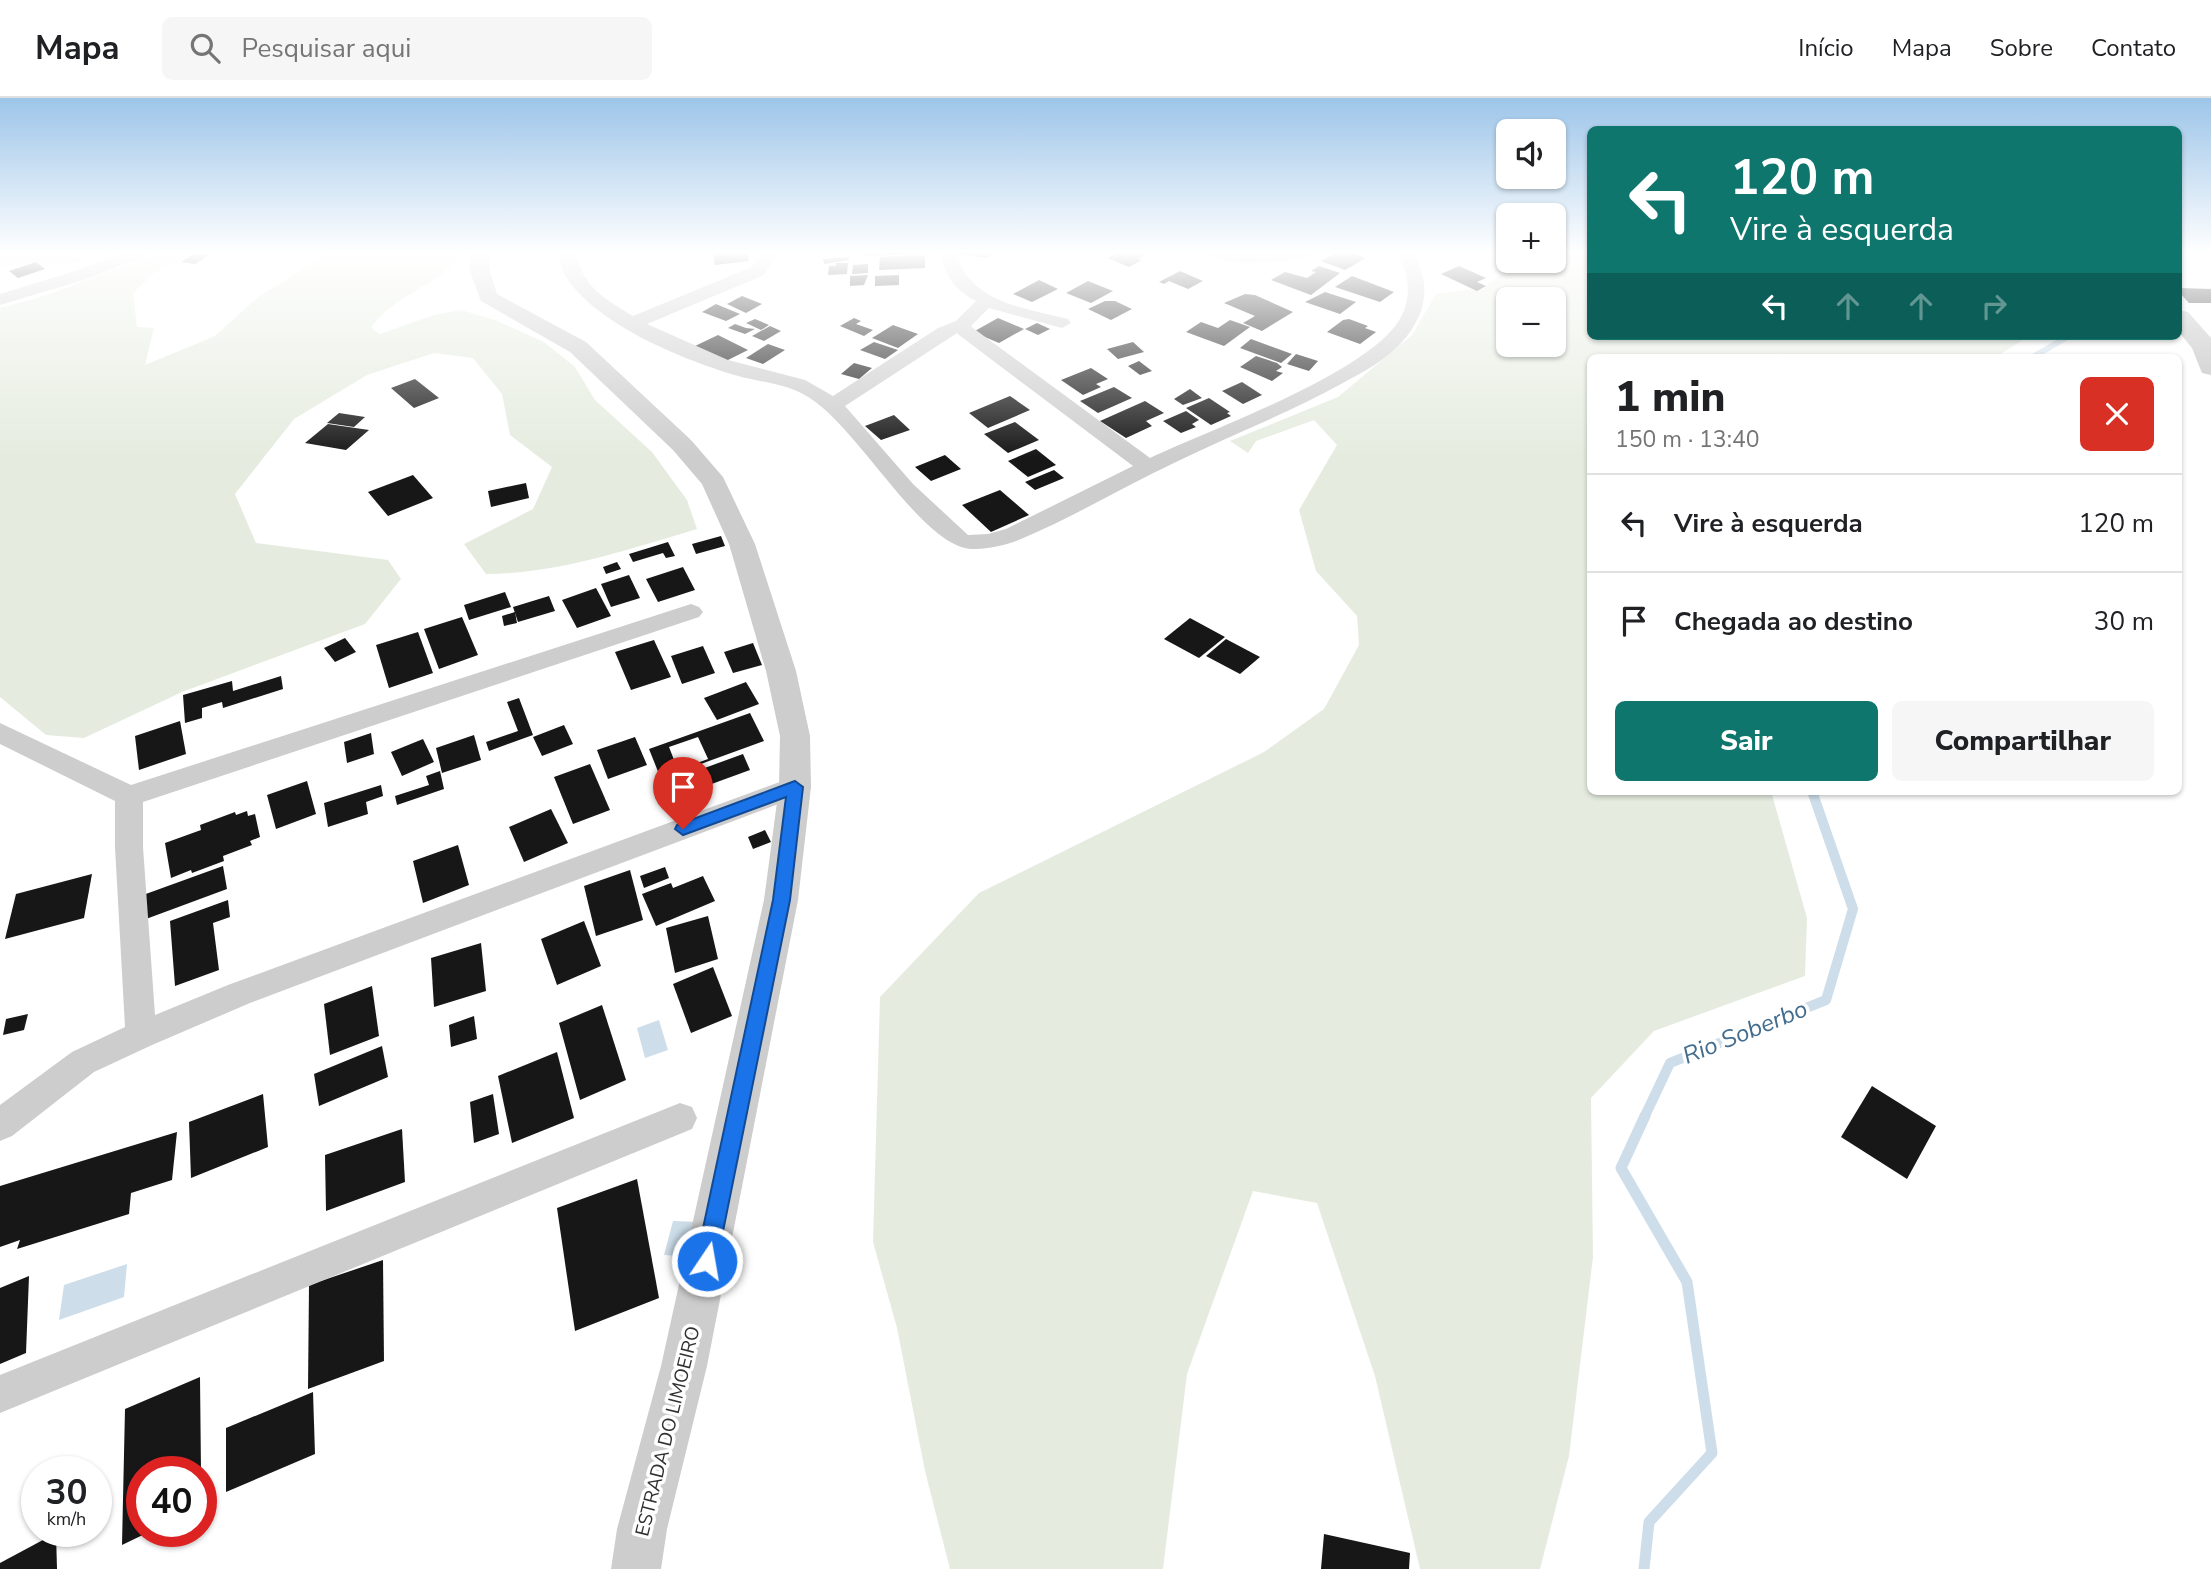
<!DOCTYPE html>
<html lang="pt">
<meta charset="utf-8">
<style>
:root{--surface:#fff;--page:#f6f6f6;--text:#202124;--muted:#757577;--line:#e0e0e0;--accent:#0f766e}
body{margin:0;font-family:"Nunito Sans",sans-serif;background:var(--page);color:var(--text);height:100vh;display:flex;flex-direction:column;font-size:26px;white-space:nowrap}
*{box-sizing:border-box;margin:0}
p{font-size:23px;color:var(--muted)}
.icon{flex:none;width:38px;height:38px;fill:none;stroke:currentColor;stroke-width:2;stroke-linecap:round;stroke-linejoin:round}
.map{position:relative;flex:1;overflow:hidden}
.panel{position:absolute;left:1587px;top:256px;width:595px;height:441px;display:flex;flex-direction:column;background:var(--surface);border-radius:10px;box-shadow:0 2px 5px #0004}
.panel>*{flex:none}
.banner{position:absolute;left:1587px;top:28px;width:595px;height:214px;border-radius:10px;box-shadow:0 2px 5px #0004;background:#0f766e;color:#fff;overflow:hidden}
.buttons{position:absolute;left:1496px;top:21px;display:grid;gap:14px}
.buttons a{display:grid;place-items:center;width:70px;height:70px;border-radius:10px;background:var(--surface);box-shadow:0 2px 5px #0004;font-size:35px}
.speed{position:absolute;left:21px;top:1358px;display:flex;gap:14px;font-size:35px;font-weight:700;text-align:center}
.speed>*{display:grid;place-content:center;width:91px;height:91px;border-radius:50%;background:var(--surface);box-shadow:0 2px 5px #0004;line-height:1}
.speed small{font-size:18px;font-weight:400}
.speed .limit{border:10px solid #d22;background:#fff;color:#111}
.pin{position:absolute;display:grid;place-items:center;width:60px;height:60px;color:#fff;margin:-72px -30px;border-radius:50% 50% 50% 0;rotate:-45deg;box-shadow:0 0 7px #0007}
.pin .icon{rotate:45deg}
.me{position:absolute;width:77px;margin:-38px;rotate:12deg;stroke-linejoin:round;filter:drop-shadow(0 0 5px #0008)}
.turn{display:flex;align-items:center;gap:24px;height:147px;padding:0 28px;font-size:32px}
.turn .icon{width:91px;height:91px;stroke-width:2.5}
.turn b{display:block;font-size:49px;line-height:60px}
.lanes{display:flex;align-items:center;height:66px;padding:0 28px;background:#0003;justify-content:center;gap:35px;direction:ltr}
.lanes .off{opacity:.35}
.round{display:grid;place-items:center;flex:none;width:74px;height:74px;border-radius:10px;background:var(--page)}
.summary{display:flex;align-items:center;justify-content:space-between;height:119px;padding:0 28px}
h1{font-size:42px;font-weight:800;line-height:52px}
.button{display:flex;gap:14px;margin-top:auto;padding:14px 28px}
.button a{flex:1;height:80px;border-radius:10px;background:var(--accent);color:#fff;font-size:28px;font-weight:800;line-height:80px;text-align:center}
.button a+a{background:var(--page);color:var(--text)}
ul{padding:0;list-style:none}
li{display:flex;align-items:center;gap:21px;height:98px;padding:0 28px;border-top:2px solid var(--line)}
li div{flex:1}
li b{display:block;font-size:26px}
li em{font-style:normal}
header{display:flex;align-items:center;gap:42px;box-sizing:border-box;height:98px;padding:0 35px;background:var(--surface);border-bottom:2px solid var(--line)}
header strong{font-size:33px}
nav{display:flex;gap:38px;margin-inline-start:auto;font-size:24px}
.search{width:490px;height:63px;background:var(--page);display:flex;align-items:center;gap:18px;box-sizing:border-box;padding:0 24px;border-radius:10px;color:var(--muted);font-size:26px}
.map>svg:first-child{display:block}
.green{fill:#e5ecdf;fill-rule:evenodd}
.water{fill:#cddeea}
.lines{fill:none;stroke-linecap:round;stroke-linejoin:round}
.stream-far2{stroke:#cddeea;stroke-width:6}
.stream-far1{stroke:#cddeea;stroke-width:10}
.stream{stroke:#cddeea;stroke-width:11}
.building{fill:#171717}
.minor{fill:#cdcdcd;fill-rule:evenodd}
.tertiary{fill:#cdcdcd;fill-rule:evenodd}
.secondary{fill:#bababa;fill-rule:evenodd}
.route{fill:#1a73e8;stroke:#114b97;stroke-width:2}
.labels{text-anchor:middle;stroke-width:7;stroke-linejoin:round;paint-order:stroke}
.street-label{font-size:19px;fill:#303030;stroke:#fff}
.near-water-label{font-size:24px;font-style:italic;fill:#436d8e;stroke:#fff}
</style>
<header>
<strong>Mapa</strong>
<div class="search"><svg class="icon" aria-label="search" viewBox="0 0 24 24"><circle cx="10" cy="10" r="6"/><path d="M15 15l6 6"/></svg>Pesquisar aqui</div>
<nav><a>Início</a><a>Mapa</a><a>Sobre</a><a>Contato</a></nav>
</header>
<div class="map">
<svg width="2211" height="1471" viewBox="0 0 2211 1471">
<rect width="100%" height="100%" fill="#fff"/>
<!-- green -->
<g class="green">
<path d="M0,153h119l-25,9 -37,5 -29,-2 -28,4z"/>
<path d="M164,153h29l-39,22 -21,20 4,34 17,1 -9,37 70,-29 43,-39 63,-39 7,-7h135c-21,35 -69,42 -92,77l9,6 54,-19 27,-5 34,10 49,22 31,25 20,33 57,52 35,48 10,29c-68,20 -139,45 -211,45l-22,-30 69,-35 19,-42 -42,-32 -8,-41 -29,-36 -39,-5 -67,22 -73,44 -59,75 21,49 132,17 13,19 -36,45 -183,68 -98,46 -38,-3 -46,-38v-389l44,-12z"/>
<path d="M1486,153h22v10h46v-5l37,-5v85h438l-33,21h-405v434h180l36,127 -2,58 -151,55 -63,67 2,159 -24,199 -29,113h-120l-45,-193 -58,-173 -64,-12 -66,183 -24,195h-213l-25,-98 -28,-143 -24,-86 7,-245 99,-104 285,-141 60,-43 35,-64 -2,-29 -41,-45 -17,-61 38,-65 -23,-25 -58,21 -8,12 -18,-12 108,-44 74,-62 24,-41 47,-6 21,-16zM1508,201h46v46h-46z"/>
</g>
<!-- water -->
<g class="water">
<path d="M659,922l9,30 -23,8 -8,-30z"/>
<path d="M673,1123l27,1 -9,35 -27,-2z"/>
<path d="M127,1166l-3,33 -65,23 5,-35z"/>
</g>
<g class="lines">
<!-- stream-far2 -->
<path class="stream-far2" d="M2033,259l36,-21"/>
<!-- stream-far1 -->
<path class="stream-far1" d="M1644,1020l26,-55 156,-63 27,-91 -41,-118"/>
<!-- stream -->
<path class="stream" d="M1644,1471l5,-47 63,-69 -25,-171 -66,-114 24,-52"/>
</g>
<!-- building -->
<g class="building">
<path d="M747,153l2,10 -34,4 -2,-13z"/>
<path d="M866,153h48l-1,3 -48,2z"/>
<path d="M957,153h40l-11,7 -30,-4z"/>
<path d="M1121,153h12l12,4 -8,4 5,1 -13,7 -21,-9z"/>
<path d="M1339,153h9l18,7 -21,12 -24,-9z"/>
<path d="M195,155l14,2 -14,9 -14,-2z"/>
<path d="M925,157v13l-46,2 1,-13z"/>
<path d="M849,159v3l-25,4 -1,-5z"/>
<path d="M36,164l9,7 -27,9 -9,-7z"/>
<path d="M836,165h12l-1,11 -19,1 1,-9h7z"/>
<path d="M868,166v9l-16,1 1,-9z"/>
<path d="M1319,168l21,7 -29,22 -40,-15 14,-8 22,6 9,-6 -5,-1z"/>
<path d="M1459,168l27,12 -9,4 9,4 -9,5 -36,-17z"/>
<path d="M1180,173l23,10 -15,8 -19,-8 -5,3 -5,-2z"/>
<path d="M868,177l-4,10 -14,1v-10z"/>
<path d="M899,177v10l-24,1v-10z"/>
<path d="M1352,178l42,16 -14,10 -45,-15z"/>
<path d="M1039,182l19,9 -26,13 -19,-8z"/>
<path d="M1088,183l25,10 -22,12 -25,-10z"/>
<path d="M2179,190l32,1v14h-22l-10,-11z"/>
<path d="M1325,194l31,10 -16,12 -35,-12z"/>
<path d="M1245,196l10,1 38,17 -31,19 -19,-8 12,-7 -31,-13z"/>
<path d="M742,198l20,8 -16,9 -19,-9z"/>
<path d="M1105,203h10l17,8 -21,11 -23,-11z"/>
<path d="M716,206l24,10 -14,7 -24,-9z"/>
<path d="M854,220l7,3 -5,3 17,6 -9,6 -24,-10z"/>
<path d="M998,220l26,11 -25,14 -26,-11z"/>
<path d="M755,221l14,6 -8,5 -15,-7z"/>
<path d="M1349,221l19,7 -3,2 11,4 -16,12 -33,-12 16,-12z"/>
<path d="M1230,222l20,7 -26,19 -38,-14 15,-10 17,6z"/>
<path d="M1037,225l13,6 -12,6 -13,-6z"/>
<path d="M735,226l11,4 9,1 -10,5 -17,-6z"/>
<path d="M893,227l25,9 -20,14 -26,-10z"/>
<path d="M770,228l11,5 -17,10 -12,-5z"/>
<path d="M718,237l30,15 -22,11 -31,-15z"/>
<path d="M1251,241l41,15 -11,9 -41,-15z"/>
<path d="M874,244l24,8 -13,9 -25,-9z"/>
<path d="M1133,244l11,10 -26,7 -11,-10z"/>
<path d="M768,246l17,6 -22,14 -17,-6z"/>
<path d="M1296,256l22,7 -9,10 -22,-7z"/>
<path d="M1256,258l21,7 5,4 -6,4 7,2 -11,8 -32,-14z"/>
<path d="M1139,263l13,10 -12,4 -12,-9z"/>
<path d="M854,265l18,5 -13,11 -18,-5z"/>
<path d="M1091,270l17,11 -12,5 5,3 -18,8 -22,-15z"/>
<path d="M415,281l24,19 -25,10 -23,-20z"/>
<path d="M1242,284l20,13 -19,9 -21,-13z"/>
<path d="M1114,289l18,11 -34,15 -18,-12z"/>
<path d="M1190,291l12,9 -19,7 -9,-6z"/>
<path d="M1010,298l20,14 -42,18 -19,-15z"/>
<path d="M1209,300l21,14 -3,1 4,3 -20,9 -25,-17z"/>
<path d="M1145,303l19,12 -18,8 6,5 -26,12 -26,-17z"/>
<path d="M1186,313l13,9 -7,4 4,3 -15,6 -18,-12z"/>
<path d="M339,315l26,4 -11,10 -27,-4z"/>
<path d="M894,317l16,15 -29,10 -16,-14z"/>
<path d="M1015,324l24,18 -31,13 -24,-19z"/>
<path d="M328,326l41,6 -23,20 -41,-7z"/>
<path d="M1036,351l20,16 -28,12 -20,-16z"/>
<path d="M945,357l16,14 -30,12 -16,-14z"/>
<path d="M1054,372l10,8 -29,12 -10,-8z"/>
<path d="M413,377l20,23 -45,18 -20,-24z"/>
<path d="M526,385l3,15 -38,9 -3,-16z"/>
<path d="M1000,392l29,25 -38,17 -29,-27z"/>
<path d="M721,438l4,10 -29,8 -4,-10z"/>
<path d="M668,444l7,14 -9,2 -3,-5 -30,9 -4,-8z"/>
<path d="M617,464l4,7 -15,5 -3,-7z"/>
<path d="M683,469l12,23 -37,12 -12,-23z"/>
<path d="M629,477l11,23 -29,9 -10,-23z"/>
<path d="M596,490l15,28 -34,12 -15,-28z"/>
<path d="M505,494l6,15 -42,13 -5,-15z"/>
<path d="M549,498l6,15 -37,11 -5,-15z"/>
<path d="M515,514l2,11 -13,3 -2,-10z"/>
<path d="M462,519l16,38 -39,14 -15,-40z"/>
<path d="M1190,520l35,19 -26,21 -35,-19z"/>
<path d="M418,534l15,41 -44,15 -13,-43z"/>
<path d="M345,540l11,14 -21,10 -11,-14z"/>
<path d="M1226,541l34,18 -20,17 -34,-18z"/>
<path d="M654,542l17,37 -40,13 -16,-38z"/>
<path d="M753,545l9,22 -29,8 -9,-21z"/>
<path d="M703,548l12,27 -33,11 -11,-28z"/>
<path d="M281,578l2,13 -60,19 -1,-6 -20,6v10l-17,5 -2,-28 49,-14 1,10z"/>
<path d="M746,584l13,22 -42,16 -13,-22z"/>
<path d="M519,600l14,37 -44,16 -3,-9 32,-11 -11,-29z"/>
<path d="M750,615l14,28 -55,20 -11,-24 -29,10 9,23 30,-11 1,2 -48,18 -12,-30z"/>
<path d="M180,623l6,33 -47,16 -4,-34z"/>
<path d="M564,627l9,19 -31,12 -9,-19z"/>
<path d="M371,635l3,21 -27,9 -3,-21z"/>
<path d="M474,637l7,25 -39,13 -6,-25z"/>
<path d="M635,639l12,28 -39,14 -11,-29z"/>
<path d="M423,641l11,23 -32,14 -11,-24z"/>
<path d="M743,656l7,16 -74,27 -7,-16z"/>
<path d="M590,666l20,46 -37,14 -19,-47z"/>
<path d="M440,673l4,18 -47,16 -2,-9 34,-11 -3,-9z"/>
<path d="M307,683l9,33 -40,15 -9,-34z"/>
<path d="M381,687l2,11 -17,6 2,12 -40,13 -4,-24z"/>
<path d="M551,711l17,34 -44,19 -15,-35z"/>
<path d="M247,713l1,5 7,-2 5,23 -10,4 2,4 -29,11 1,5 -32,12 -1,-3 -20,8 -6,-35 36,-13 -1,-5 35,-13 1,3z"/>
<path d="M765,732l6,12 -18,7 -5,-12z"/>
<path d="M458,747l11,40 -46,18 -10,-42z"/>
<path d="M223,768l4,23 -81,30 -3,-24z"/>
<path d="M665,769l4,11 -25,10 -4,-12z"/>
<path d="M630,772l13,50 -47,16 -12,-50z"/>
<path d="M92,776l-8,44 -79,21 11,-45z"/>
<path d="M703,778l12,25 -59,25 -14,-32 29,-11 2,5z"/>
<path d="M228,802l2,17 -17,6 6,47 -44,16 -5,-65z"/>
<path d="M708,818l10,43 -43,14 -9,-45z"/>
<path d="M584,823l17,45 -44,19 -16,-46z"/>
<path d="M481,845l5,48 -52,16 -3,-49z"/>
<path d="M713,869l19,49 -41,17 -18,-49z"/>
<path d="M372,888l7,50 -49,19 -6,-51z"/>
<path d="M602,907l24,75 -46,20 -21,-77z"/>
<path d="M28,916l-4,16 -21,5 3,-16z"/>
<path d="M474,918l3,23 -26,8 -2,-22z"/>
<path d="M382,948l6,31 -69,29 -5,-32z"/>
<path d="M557,954l17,66 -62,25 -14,-67z"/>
<path d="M1872,988l64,40 -29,53 -66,-42z"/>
<path d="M263,996l5,53 -77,31 -2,-56z"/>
<path d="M493,996l6,40 -25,9 -4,-41z"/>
<path d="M402,1031l3,53 -79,29 -1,-56z"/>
<path d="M177,1034l-5,48 -41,13 -2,21 -112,35 3,-9 -20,7v-61z"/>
<path d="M637,1081l22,119 -84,33 -18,-123z"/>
<path d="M383,1162l1,101 -76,28 1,-104z"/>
<path d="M29,1178l-3,77 -26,11v-76z"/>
<path d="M200,1279l1,95h-59v59h9l-29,14 3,-136z"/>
<path d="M313,1294l2,62 -89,38v-64z"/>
<path d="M56,1435l1,36h-57v-6z"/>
<path d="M1324,1436l86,19 -1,16h-88z"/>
</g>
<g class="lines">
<!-- minor -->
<g class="minor">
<path d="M126,153h23l-2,4 -60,24 -87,26v-11l75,-23z"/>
<path d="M560,153h16c5,35 29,48 57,65l119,-49 11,-16h16l-15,24 -117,49 81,36 77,20 28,16 105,-68 18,-7 20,-20c-22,-11 -32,-27 -36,-50h16c11,51 68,57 112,68l3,4 -9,5 -73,-20 -18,18 2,2 177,130c59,-28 222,-86 251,-141 12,-23 7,-45 -5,-66h16c20,32 15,63 -10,91 -16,18 -39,30 -59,41 -54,30 -112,52 -167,79 -52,24 -102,55 -155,77 -15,6 -33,10 -49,10 -52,-2 -117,-129 -169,-155 -21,-11 -43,-12 -65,-18 -52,-15 -147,-53 -174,-103 -4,-6 -3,-15 -4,-22zM957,235l2,2 174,131 -127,63 -18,5 -20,1 -55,-51 -68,-78z"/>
<path d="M1205,153h110l-2,4c-25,6 -89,16 -108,-4z"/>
<path d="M691,506l8,3 4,5 -4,5 -556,185v45l12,168 73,-30 557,-205 10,-3 10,3 4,7 -4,7 -555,209 -98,42 -58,27 -82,64 -12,5v-36l72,-53 53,-25 -10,-180v-46l-115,-57v-21l131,62z"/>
<path d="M680,1005l12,4 5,11 -5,11 -692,284v-38z"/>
</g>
<!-- tertiary -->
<path class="tertiary" d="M469,153h20l1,21 7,22 89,48 105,98 32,37 32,67 41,127 14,65 1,51 -13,113 -91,466 -40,163 -6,40h-50l6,-40 44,-163 103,-466 15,-113 1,-51 -14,-65 -37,-127 -27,-60 -29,-34 -103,-98 -89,-51 -11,-29z"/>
<!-- secondary -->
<path class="secondary" d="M2179,212l9,2 23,26v37l-9,-2 -10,-25 -13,-16z"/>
</g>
<!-- sky -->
<linearGradient id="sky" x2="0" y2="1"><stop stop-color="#9dc5e9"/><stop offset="0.43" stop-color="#fff"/><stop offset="1" stop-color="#fff" stop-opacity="0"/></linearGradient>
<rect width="2211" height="359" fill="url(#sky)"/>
<!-- route -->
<path class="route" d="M795,683l8,6 -13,113 -73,361 -3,7 -7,3 -7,-3 -4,-7 77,-361 13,-103 -103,38 -8,-6 2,-4z"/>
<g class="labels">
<!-- street labels -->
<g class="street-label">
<text transform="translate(667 1333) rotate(-76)" y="7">ESTRADA DO LIMOEIRO</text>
</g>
<!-- near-water labels -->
<g class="near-water-label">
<text transform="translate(1745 934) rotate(-22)" y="8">Rio Soberbo</text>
</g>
</g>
</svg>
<div class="buttons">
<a><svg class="icon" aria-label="sound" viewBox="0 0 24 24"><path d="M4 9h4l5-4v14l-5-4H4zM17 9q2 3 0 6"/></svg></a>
<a>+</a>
<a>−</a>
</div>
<div class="speed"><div>30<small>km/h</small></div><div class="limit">40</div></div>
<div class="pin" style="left:683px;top:731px;background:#d93025"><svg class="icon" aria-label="arrive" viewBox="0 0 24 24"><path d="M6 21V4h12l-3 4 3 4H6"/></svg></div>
<svg class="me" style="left:707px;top:1163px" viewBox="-20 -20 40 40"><circle r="17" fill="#1a73e8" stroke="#fff" stroke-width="3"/><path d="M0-11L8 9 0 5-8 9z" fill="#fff"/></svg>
<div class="banner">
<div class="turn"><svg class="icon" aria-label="left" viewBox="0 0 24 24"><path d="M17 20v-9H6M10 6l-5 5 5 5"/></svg><div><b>120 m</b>Vire à esquerda</div></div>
<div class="lanes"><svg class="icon" aria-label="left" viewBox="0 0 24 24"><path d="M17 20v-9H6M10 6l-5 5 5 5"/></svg><svg class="icon off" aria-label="ahead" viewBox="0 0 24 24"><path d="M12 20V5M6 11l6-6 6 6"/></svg><svg class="icon off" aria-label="ahead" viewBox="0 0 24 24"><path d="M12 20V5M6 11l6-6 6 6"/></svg><svg class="icon off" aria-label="right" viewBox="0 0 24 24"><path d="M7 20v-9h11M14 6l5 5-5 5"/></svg></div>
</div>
<section class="panel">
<div class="summary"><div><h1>1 min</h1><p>150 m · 13:40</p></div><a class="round" style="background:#d93025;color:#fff"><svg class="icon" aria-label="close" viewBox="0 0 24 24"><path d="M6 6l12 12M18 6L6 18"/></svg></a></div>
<ul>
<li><svg class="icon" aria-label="left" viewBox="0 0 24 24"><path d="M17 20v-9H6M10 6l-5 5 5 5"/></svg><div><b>Vire à esquerda</b></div><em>120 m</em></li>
<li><svg class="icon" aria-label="arrive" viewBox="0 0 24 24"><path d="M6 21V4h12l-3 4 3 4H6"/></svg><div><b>Chegada ao destino</b></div><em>30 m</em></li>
</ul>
<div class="button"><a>Sair</a><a>Compartilhar</a></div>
</section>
</div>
